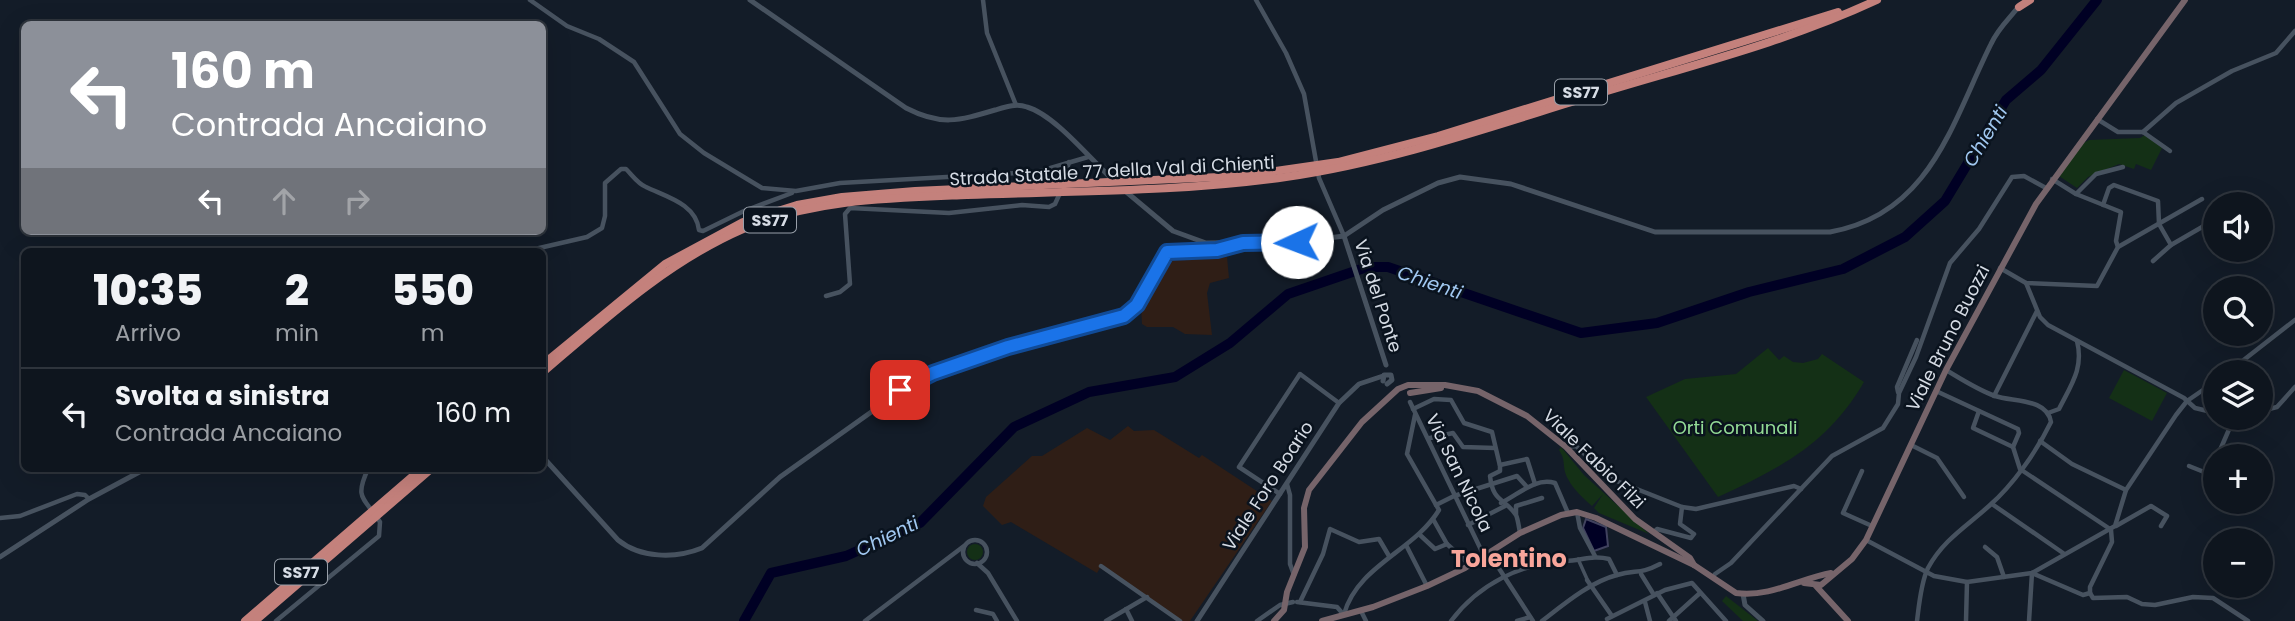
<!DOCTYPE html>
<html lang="it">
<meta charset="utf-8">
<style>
:root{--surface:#0e151e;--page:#171e27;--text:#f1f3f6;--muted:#9b9fa4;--line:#2e343c}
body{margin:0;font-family:Poppins,sans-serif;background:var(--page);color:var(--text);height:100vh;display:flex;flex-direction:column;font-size:26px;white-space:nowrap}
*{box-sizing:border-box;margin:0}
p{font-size:23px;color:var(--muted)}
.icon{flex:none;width:38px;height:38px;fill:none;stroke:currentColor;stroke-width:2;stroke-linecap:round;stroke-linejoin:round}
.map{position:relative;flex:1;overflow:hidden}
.panel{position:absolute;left:21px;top:248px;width:525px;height:224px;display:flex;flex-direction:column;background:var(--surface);border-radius:10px;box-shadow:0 7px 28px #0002,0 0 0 2px var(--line)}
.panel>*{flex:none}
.hud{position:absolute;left:21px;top:21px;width:525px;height:214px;border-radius:10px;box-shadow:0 7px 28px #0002,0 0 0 2px var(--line);background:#8c9099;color:#fff;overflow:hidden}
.buttons{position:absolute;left:2203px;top:192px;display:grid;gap:14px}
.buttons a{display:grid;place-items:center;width:70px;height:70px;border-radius:50%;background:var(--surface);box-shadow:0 7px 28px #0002,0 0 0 2px var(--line);font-size:35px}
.pin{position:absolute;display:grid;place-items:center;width:60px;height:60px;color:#fff;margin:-30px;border-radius:14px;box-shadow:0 4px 10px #0006}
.me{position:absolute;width:77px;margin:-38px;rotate:268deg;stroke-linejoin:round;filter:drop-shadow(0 0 5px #0008)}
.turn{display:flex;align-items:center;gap:24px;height:147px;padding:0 35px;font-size:32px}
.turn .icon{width:91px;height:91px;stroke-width:2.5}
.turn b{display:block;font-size:49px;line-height:60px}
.lanes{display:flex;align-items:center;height:66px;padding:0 35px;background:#0003;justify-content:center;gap:35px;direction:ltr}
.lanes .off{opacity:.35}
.eta{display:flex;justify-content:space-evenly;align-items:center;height:119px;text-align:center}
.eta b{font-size:42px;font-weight:800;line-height:49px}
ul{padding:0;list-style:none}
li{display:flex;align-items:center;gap:21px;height:91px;padding:0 35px;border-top:2px solid var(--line)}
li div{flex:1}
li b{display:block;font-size:26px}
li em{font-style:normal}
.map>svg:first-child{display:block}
.industrial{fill:#2f1e16}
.green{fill:#143016}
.water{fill:#000024;stroke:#40425e;stroke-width:2}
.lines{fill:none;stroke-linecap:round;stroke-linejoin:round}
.river{stroke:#000024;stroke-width:10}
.pedestrian{stroke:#47525f;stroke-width:3.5}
.minor{stroke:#47525f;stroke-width:4.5}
.tertiary{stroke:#47525f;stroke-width:5}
.secondary{stroke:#76646a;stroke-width:6}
.trunk{stroke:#c4817c;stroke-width:8}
.route-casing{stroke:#114b97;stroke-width:18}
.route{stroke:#1a73e8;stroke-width:12}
.labels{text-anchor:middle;stroke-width:5;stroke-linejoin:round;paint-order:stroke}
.shield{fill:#0a131e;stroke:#989fa9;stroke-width:2}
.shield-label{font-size:16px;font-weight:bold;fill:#d5dbe4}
.street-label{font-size:18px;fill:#d5dbe4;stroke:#0a131e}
.park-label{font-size:18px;fill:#94dc96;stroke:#0a131e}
.water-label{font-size:19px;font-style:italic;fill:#a1c8f1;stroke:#0a131e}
.district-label{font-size:24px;font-weight:bold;fill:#f8a59a;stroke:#0a131e}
</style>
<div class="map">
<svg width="2295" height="621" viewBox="0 0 2295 621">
<rect width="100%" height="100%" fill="#131c28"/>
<!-- industrial -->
<g class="industrial">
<path d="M1172,253l38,6 17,-2 2,21 -19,5 -3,10 5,42 -27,-1 -12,-7h-26l-5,-3 -1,-18 13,-33 6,-11z"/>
<path d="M1128,426l6,5 20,-1 45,28 3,-3 70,46 -82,120h-7l-83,-53 -3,5 -86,-51 -9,3 -19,-19 3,-9 46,-41h10l45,-28 23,12z"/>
</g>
<!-- green -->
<g class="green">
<path d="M2145,135l17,13 -11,22 -15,-6 -2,5 -15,-5 -31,13 -11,11 -18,-12 23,-32 7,-4 51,-2z"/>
<path d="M1768,348l11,12 5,-4 9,6 10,1 15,-4 4,-5 42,28c-36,62 -82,85 -146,115l-72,-100 39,-18 51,-5z"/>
<path d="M2124,370l43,23 -15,28 -43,-23z"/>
<path d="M1561,447l23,28 65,59 -50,-21 -5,-5 9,-14 -11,12c-8,-7 -19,-17 -24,-27 -7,-13 -1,-17 -9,-29z"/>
<circle cx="975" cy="552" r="8"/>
<path d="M1726,596l32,25h-15l-21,-20z"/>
</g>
<!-- water -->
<path class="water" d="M1586,519l20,8 2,19 -14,5 -11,-23z"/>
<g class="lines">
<!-- river -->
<path class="river" d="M744,621l27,-48 75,-17 74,-33 94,-96 75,-35 86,-15 55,-34 58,-49 79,-27h21l193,66 76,-10 92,-31 94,-23 62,-32 40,-36 61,-101 35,-30 56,-70"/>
<!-- pedestrian -->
<path class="pedestrian" d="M1578,559l9,20"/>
<!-- minor -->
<g class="minor">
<path d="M530,0l37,26 32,13 35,23 46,72 24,19 58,35 34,3 44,-8 197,-11 51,-15"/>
<path d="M983,0l4,33 29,72"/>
<path d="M1256,0l30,53 18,41 15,84 25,58"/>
<path d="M2097,119l21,13h25l27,19"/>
<path d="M2143,132l33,-29 56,-32 44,-18 19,-22"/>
<path d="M2052,179l24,15 45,18 -5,29 2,6"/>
<path d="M1063,185l6,-23"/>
<path d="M2076,194l20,-20 27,-7"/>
<path d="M2103,205l6,-17 5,-3 44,16 1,23 12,21 38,-22 7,11"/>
<path d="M535,249l52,-12 15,-9 3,-12v-33l16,-14h5c6,6 12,15 20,18 21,10 50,17 53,43l4,1 41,-20 48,-18"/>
<path d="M2153,261l18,-16"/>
<path d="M2000,268l26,15 71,3 21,-39 84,-48"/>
<path d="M2026,283l14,34 8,8 136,73 11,10 21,5"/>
<path d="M826,296l14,-4 10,-8 -5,-70 5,-6 99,5 73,-8 27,2 6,-3 5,-11"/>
<path d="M2227,373l68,-53"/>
<path d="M1936,391l82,38 1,4 -6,14 7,22 90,60"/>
<path d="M1898,392l-1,-5 20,-47"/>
<path d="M1994,396l43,-85"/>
<path d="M1410,402l74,154"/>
<path d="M1413,409l21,-10 17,1 13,23 28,9 8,34v5l-10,5c3,27 14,21 26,39 2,4 3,13 4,18"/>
<path d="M1979,411l-6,17 40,19"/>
<path d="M2261,411l16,-4 18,-20"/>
<path d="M2048,413l11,-4c12,-24 25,-41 18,-68"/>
<path d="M1430,438l23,-5 10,14 32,1"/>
<path d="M2040,441l32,23 54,26"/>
<path d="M1911,445l26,13 27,39"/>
<path d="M1566,447l10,-1 33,32 73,29 14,2 98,-23 7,3"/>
<path d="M2217,457l17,-39"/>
<path d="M1500,465l27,-6 8,25"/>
<path d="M2189,466l15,6 7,-3 5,-9"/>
<path d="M1862,471l-19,42 29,13"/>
<path d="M1287,484l3,11v69l4,11"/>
<path d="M1280,494l-41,-27 61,-93 39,29"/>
<path d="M1501,503c17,-8 34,-26 54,-20l13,30"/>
<path d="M1992,504l71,49"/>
<path d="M1436,505l18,-9 63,-20 10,11"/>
<path d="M1577,512l3,16 15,28"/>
<path d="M1516,514v-8l26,-8"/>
<path d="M0,518l20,-2 57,-22 8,1 4,4"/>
<path d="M1433,519l14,25 23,21"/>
<path d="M1468,525l37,-19"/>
<path d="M2116,526l35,-20 16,10 -6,10"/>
<path d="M1654,532l3,-3 34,9 3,-4 -14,-10 2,-17"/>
<path d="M1420,535l15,14 12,-5"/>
<path d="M1866,540l68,36 33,6 65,-9 83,-47 11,-36 50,-75 11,-14 29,-20"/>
<circle cx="975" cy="552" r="12"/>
<path d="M1406,545l21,41"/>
<path d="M1985,547l12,10 7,20"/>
<path d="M1489,553l44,68"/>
<path d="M977,563l11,10 29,48"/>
<path d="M1101,566l79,55"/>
<path d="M2032,573l51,22 7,-2"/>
<path d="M1641,574l13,21"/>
<path d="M1715,574l16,-11 101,-107 51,-28 15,-24 1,-11 17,-36 34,-94 29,-34 33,-52 12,-1 22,12"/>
<path d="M1587,580l25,36"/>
<path d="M1657,593l19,28"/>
<path d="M2090,593l3,5 34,-1 15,7 13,1 38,-8 20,1 35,23"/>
<path d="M2090,593v-6l22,-45 -1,-12"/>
<path d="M1297,602l40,5 6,7"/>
<path d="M1300,602l23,-48 7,-25 29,13 20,-3 10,17"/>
<path d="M1645,602l5,19"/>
<path d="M1126,609l6,12"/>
<path d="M976,610l17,4 4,7"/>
<path d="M1361,611l5,10"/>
<path d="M1344,614c14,-49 70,-63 95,-104l-32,-56 8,-39"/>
<path d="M1607,619l58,-29 27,-7 34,38"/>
<path d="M276,621l103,-85 1,-14c-16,-25 -26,-23 -12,-53"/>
<path d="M865,621l99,-75"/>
<path d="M1106,621l41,-24"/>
<path d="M1257,621l23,-16 13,-3"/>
<path d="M1451,621c28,-37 70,-58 115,-60 16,-1 28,-6 43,-2l8,16"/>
<path d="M1517,621l13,-4"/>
<path d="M1542,621c22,-17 48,-39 75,-46 19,-6 22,0 43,-11"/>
<path d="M1669,621l31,-28"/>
<path d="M1917,621c2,-16 4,-39 11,-53 15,-28 39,-42 61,-62 24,-21 48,-55 62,-84 -4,-24 -38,-20 -56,-26 -17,-6 -34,-17 -49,-26"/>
<path d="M1966,621l1,-39"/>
<path d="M2029,621l3,-48"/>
</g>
<!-- tertiary -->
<g class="tertiary">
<path d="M750,0l156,108c35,18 52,13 89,2 10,-3 21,-7 32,-3 28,8 64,53 87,74"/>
<path d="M1124,190l49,41 33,12 91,-1 47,-6 39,-26 55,-27 22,-6 51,7 144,48h175c101,-18 122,-110 161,-188 7,-16 19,-26 29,-39"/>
<path d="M1344,236l42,129"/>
<path d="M1383,381l1,-6h7l1,5 -5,4"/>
<path d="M542,456l76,84c22,18 57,19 84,8l78,-71 132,-94 96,-36 116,-31 13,-11 30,-53 50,-2 26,-7"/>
<path d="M0,557l89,-58 56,-30"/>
<path d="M1743,594l2,11 18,16"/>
<path d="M1197,621l142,-218 20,-19 24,-8"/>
</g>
<!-- secondary -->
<g class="secondary">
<path d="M1410,393l31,-5"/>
<path d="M1804,583l17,2 31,-26 14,-19 80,-170 90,-166 149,-204"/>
<path d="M1816,586l32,35"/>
<path d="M1274,621l10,-11 3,-18 18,-45 -1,-39 5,-18 53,-68 36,-33 10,-4h37l33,6 49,25 39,31 69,72 55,39 4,7"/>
<path d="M1322,621l51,-14 54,-21 38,-18 55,-35 41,-18 16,-3 19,6 98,47 42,28c33,5 66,-15 95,-20"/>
</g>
<!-- trunk -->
<g class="trunk">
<path d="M2019,7l11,-7"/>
<path d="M542,365l123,-101 78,-42 54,-17 45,-8 73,-6 326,-15 97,-14 100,-26 400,-124"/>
<path d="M542,373c63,-54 125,-111 201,-144 71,-30 148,-31 224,-34 106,-4 214,-3 319,-18 105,-15 207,-51 308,-82 95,-29 193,-53 283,-95"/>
<path d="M245,621l176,-152"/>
<path d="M255,621l176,-152"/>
</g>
</g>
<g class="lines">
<!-- route casing -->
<g class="route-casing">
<path id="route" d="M900,390l33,-17 75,-26 116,-31 13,-11 30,-53 50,-2 26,-7 54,-1"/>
</g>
<!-- route -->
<use href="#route" class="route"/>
</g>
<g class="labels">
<!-- shield labels -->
<g class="shield">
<rect x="1555" y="79.5" width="52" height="25" rx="5"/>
<rect x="744" y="207.5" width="52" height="25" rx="5"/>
<rect x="275" y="559.5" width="52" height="25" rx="5"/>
</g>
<g class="shield-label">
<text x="1581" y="98">SS77</text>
<text x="770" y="226">SS77</text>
<text x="301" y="578">SS77</text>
</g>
<!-- street labels -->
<g class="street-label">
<text transform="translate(1112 171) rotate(-3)" y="6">Strada Statale 77 della Val di Chienti</text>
<text transform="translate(1378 296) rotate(72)" y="6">Via del Ponte</text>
<text transform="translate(1948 338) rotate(-63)" y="6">Viale Bruno Buozzi</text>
<text transform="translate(1594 459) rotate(44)" y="6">Viale Fabio Filzi</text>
<text transform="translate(1459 473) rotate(64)" y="6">Via San Nicola</text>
<text transform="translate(1268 486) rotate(-57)" y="6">Viale Foro Boario</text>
</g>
<!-- park labels -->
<g class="park-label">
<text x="1735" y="434">Orti Comunali</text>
</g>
<!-- water labels -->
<g class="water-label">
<text transform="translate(1985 136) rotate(-59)" y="7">Chienti</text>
<text transform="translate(1430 282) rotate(19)" y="7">Chienti</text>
<text transform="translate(887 536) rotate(-26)" y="7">Chienti</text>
</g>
<!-- district labels -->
<g class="district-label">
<text x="1509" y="567">Tolentino</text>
</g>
</g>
</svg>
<div class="buttons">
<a><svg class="icon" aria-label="sound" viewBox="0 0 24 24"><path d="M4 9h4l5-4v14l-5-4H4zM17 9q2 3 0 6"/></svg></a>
<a><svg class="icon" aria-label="search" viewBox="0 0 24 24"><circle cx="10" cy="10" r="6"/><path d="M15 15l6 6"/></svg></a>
<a><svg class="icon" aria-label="layers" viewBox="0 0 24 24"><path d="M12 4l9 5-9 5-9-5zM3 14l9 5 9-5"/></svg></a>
<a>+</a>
<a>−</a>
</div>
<div class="pin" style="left:900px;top:390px;background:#d93025"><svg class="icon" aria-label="arrive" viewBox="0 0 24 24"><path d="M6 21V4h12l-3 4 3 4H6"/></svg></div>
<svg class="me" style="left:1297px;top:242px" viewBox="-20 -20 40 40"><circle r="19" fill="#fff"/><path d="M0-13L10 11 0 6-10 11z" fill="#1a73e8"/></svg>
<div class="hud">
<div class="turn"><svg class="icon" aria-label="left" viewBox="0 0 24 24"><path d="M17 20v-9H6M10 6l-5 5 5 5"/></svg><div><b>160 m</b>Contrada Ancaiano</div></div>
<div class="lanes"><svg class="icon" aria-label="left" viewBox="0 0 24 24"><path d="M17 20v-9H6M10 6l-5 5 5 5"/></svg><svg class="icon off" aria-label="ahead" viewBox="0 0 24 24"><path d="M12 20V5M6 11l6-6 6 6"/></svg><svg class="icon off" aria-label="right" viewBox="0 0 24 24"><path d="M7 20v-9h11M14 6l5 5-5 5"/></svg></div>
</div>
<section class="panel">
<div class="eta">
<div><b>10:35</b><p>Arrivo</p></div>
<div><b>2</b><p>min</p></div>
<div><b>550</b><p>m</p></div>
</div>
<ul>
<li><svg class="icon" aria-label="left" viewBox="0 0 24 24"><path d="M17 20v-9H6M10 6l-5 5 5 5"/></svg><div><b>Svolta a sinistra</b><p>Contrada Ancaiano</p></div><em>160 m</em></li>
</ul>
</section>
</div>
